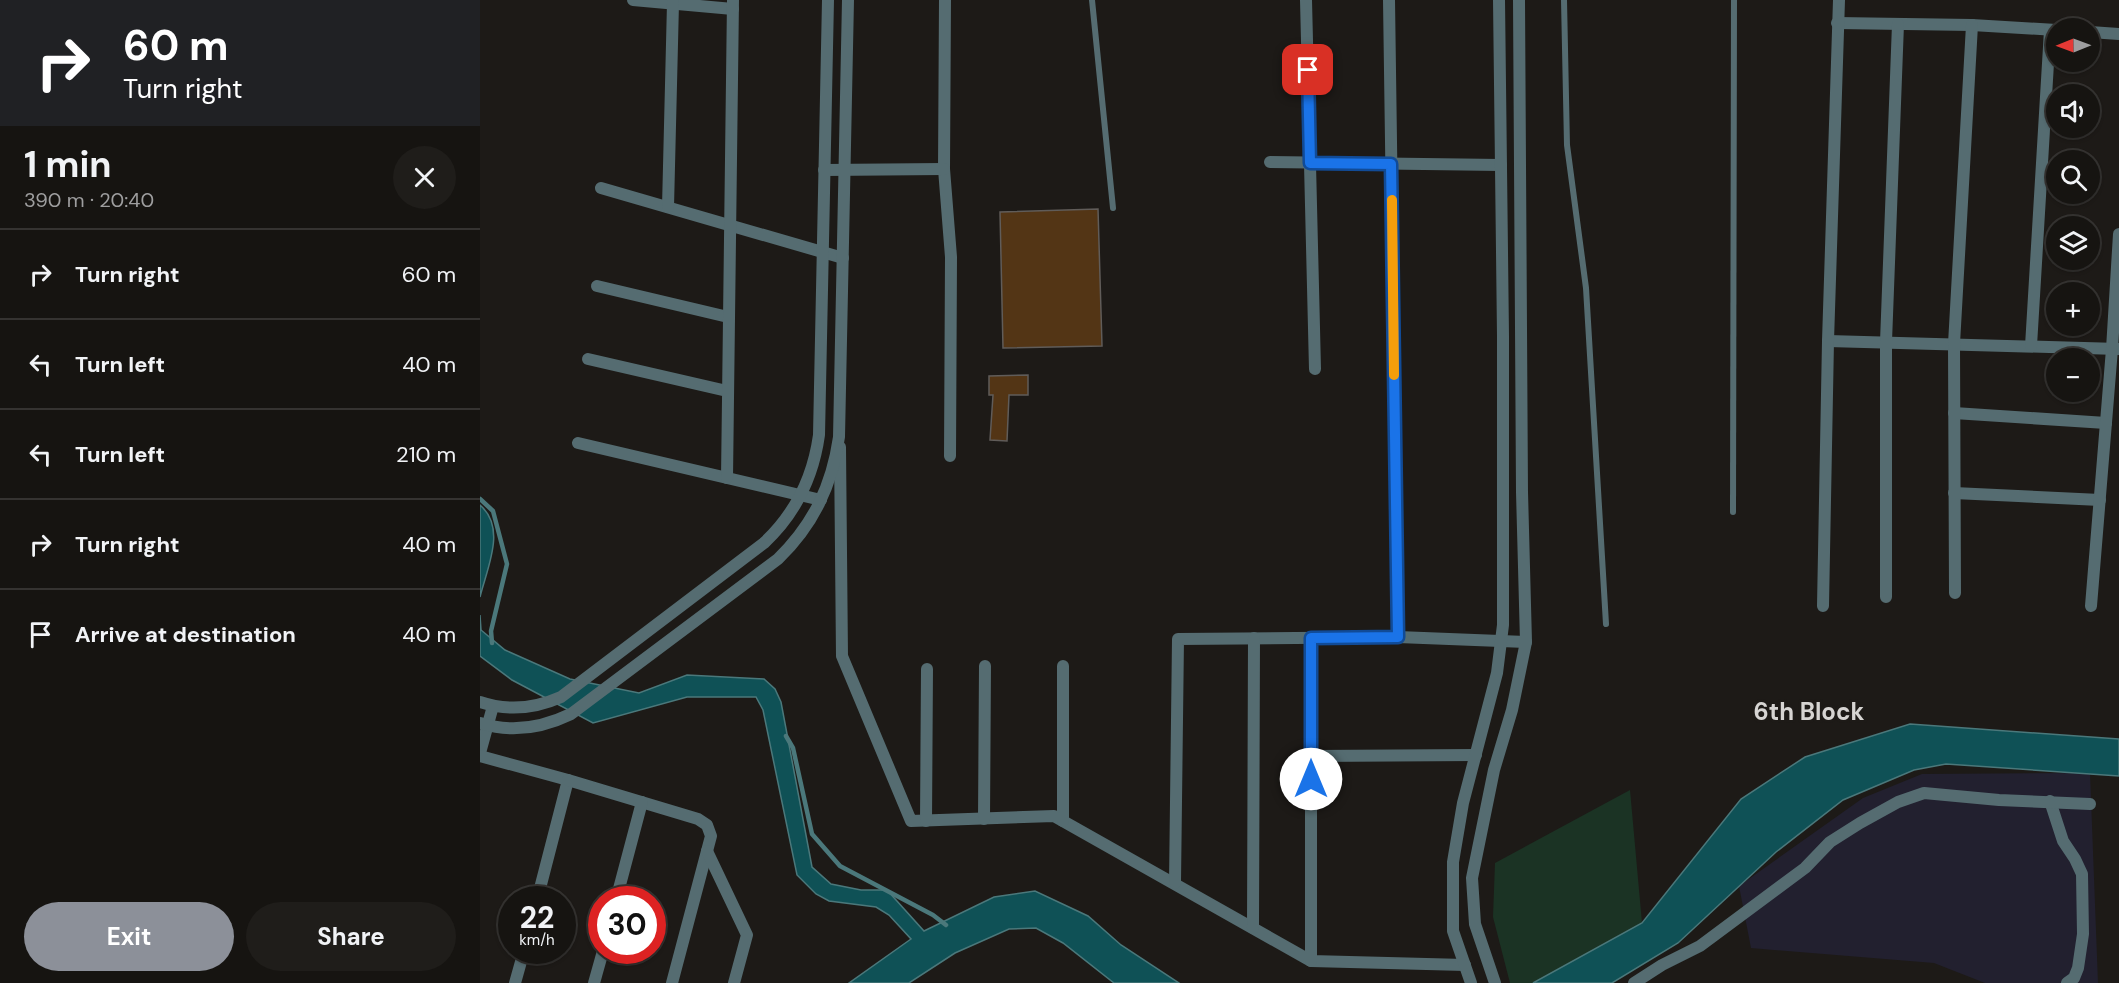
<!DOCTYPE html>
<meta charset="utf-8">
<style>
:root{--surface:#161411;--page:#1f1d1a;--text:#f1f3f6;--muted:#9e9e9f;--line:#353331;--accent:#8c9099}
body{margin:0;font-family:"DM Sans",sans-serif;background:var(--page);color:var(--text);height:100vh;display:flex;flex-direction:column;font-size:22px;white-space:nowrap}
*{box-sizing:border-box;margin:0}
p{font-size:20px;color:var(--muted)}
.icon{flex:none;width:33px;height:33px;fill:none;stroke:currentColor;stroke-width:2;stroke-linecap:round;stroke-linejoin:round}
.map{position:relative;flex:1;overflow:hidden}
.details{display:flex;flex-direction:column;background:var(--surface);width:480px}
.details>*{flex:none}
.top-card{background:#202124;color:#fff;overflow:hidden}
.needle{width:39px;rotate:269deg}
.tools{position:absolute;left:1566px;top:18px;display:grid;gap:12px}
.tools a{display:grid;place-items:center;width:54px;height:54px;border-radius:50%;background:var(--surface);box-shadow:0 2px 4px #0004,0 0 0 2px var(--line);font-size:30px}
.speed{position:absolute;left:18px;top:886px;display:flex;gap:12px;font-size:30px;font-weight:700;text-align:center}
.speed>*{display:grid;place-content:center;width:78px;height:78px;border-radius:50%;background:var(--surface);box-shadow:0 2px 4px #0004,0 0 0 2px var(--line);line-height:1}
.speed small{font-size:15px;font-weight:400}
.speed .limit{border:9px solid #d22;background:#fff;color:#111}
.pin{position:absolute;display:grid;place-items:center;width:51px;height:51px;color:#fff;margin:-26px;border-radius:12px;box-shadow:0 3px 9px #0006}
.me{position:absolute;width:66px;margin:-33px;rotate:0deg;stroke-linejoin:round;filter:drop-shadow(0 0 4px #0008)}
.turn{display:flex;align-items:center;gap:21px;height:126px;padding:0 24px;font-size:27px}
.turn .icon{width:78px;height:78px;stroke-width:2.5}
.turn b{display:block;font-size:42px;line-height:51px}
.round{display:grid;place-items:center;flex:none;width:63px;height:63px;border-radius:32px;background:var(--page)}
.headline{display:flex;align-items:center;justify-content:space-between;height:102px;padding:0 24px}
h1{font-size:36px;font-weight:700;line-height:45px}
.cta{display:flex;gap:12px;margin-top:auto;padding:12px 24px}
.cta a{flex:1;height:69px;border-radius:36px;background:var(--accent);color:#fff;font-size:24px;font-weight:700;line-height:69px;text-align:center}
.cta a+a{background:var(--page);color:var(--text)}
ul{padding:0;list-style:none}
li{display:flex;align-items:center;gap:18px;height:90px;padding:0 24px;border-top:2px solid var(--line)}
li div{flex:1}
li b{display:block;font-size:22px}
li em{font-style:normal}
main{display:flex;flex:1;min-height:0}
.map>svg:first-child{display:block}
.industrial{fill:#22202f}
.green{fill:#1b3324}
.water{fill:#0f5156;stroke:#4b787b;stroke-width:1.5}
.lines{fill:none;stroke-linecap:round;stroke-linejoin:round}
.stream{stroke:#4b787b;stroke-width:4.5}
.building{fill:#533515;stroke:#605c59;stroke-width:1.5}
.service{stroke:#556c71;stroke-width:6}
.minor{stroke:#556c71;stroke-width:12}
.tertiary{stroke:#556c71;stroke-width:12}
.route-casing{stroke:#114b97;stroke-width:15}
.route{stroke:#1a73e8;stroke-width:10}
.slow{stroke:#f59e0b;stroke-width:10}
.labels{text-anchor:middle;stroke-width:6;stroke-linejoin:round;paint-order:stroke}
.quarter-label{font-size:24px;font-weight:bold;fill:#d6d4d2;stroke:#1d1a17}
</style>
<main>
<section class="details">
<div class="top-card">
<div class="turn"><svg class="icon" aria-label="right" viewBox="0 0 24 24"><path d="M7 20v-9h11M14 6l5 5-5 5"/></svg><div><b>60 m</b>Turn right</div></div>
</div>
<div class="headline"><div><h1>1 min</h1><p>390 m · 20:40</p></div><a class="round"><svg class="icon" aria-label="close" viewBox="0 0 24 24"><path d="M6 6l12 12M18 6L6 18"/></svg></a></div>
<ul>
<li><svg class="icon" aria-label="right" viewBox="0 0 24 24"><path d="M7 20v-9h11M14 6l5 5-5 5"/></svg><div><b>Turn right</b></div><em>60 m</em></li>
<li><svg class="icon" aria-label="left" viewBox="0 0 24 24"><path d="M17 20v-9H6M10 6l-5 5 5 5"/></svg><div><b>Turn left</b></div><em>40 m</em></li>
<li><svg class="icon" aria-label="left" viewBox="0 0 24 24"><path d="M17 20v-9H6M10 6l-5 5 5 5"/></svg><div><b>Turn left</b></div><em>210 m</em></li>
<li><svg class="icon" aria-label="right" viewBox="0 0 24 24"><path d="M7 20v-9h11M14 6l5 5-5 5"/></svg><div><b>Turn right</b></div><em>40 m</em></li>
<li><svg class="icon" aria-label="arrive" viewBox="0 0 24 24"><path d="M6 21V4h12l-3 4 3 4H6"/></svg><div><b>Arrive at destination</b></div><em>40 m</em></li>
</ul>
<div class="cta"><a>Exit</a><a>Share</a></div>
</section>
<div class="map">
<svg width="1639" height="983" viewBox="0 0 1639 983">
<rect width="100%" height="100%" fill="#1d1a17"/>
<!-- industrial -->
<path class="industrial" d="M1610,773l8,210h-113l-51,-20 -183,-15 -12,-62 124,-88 59,-24z"/>
<!-- green -->
<path class="green" d="M1150,790l12,133 -109,60h-23l-17,-66 2,-54z"/>
<!-- water -->
<g class="water">
<path d="M0,505c27,23 7,63 0,92z"/>
<path d="M0,615l1,15 24,20 65,29 69,14 48,-18 77,4 11,10 6,13 31,165 19,17 30,6h26l37,41 70,-34 41,-6 53,25 33,29 58,38h-65l-51,-40 -27,-15 -27,1 -54,24 -46,30h-60l62,-44 -22,-24 -13,-8 -47,-6 -13,-7 -19,-19 -34,-165 -7,-13h-69l-94,26 -81,-43 -32,-24z"/>
<path d="M1430,724l209,15v37l-173,-12 -32,6 -71,30 -67,52 -98,91 -66,40h-79l109,-60 99,-124 64,-42z"/>
</g>
<g class="lines">
<!-- stream -->
<g class="stream">
<path d="M0,499l13,12 14,53 -16,67 1,12"/>
<path d="M306,736l7,12 19,86 28,32 93,49 13,10"/>
</g>
</g>
<!-- building -->
<g class="building">
<path d="M618,209l4,137 -99,2 -3,-136z"/>
<path d="M548,375v20h-19l-2,46 -17,-1 3,-45h-4v-19z"/>
</g>
<g class="lines">
<!-- service -->
<g class="service">
<path d="M612,0l21,208"/>
<path d="M1084,0l3,145 19,143 20,336"/>
<path d="M1253,512l1,-512"/>
</g>
<!-- minor -->
<g class="minor">
<path d="M153,0l100,9"/>
<path d="M465,0l-1,169 7,88 -1,199"/>
<path d="M826,0l9,369"/>
<path d="M909,0l9,637"/>
<path d="M1357,23l135,2 84,5"/>
<path d="M1610,32l29,2"/>
<path d="M790,162l231,3"/>
<path d="M344,170l120,-1"/>
<path d="M121,188l242,70"/>
<path d="M188,207l5,-204"/>
<path d="M117,286l131,31"/>
<path d="M1348,341l291,8"/>
<path d="M1551,346l19,-316"/>
<path d="M108,359l139,32"/>
<path d="M1474,413l152,10"/>
<path d="M98,443l243,57"/>
<path d="M360,447l2,209 69,165 143,-5 257,145 154,4"/>
<path d="M247,478l6,-478"/>
<path d="M1474,493l146,7"/>
<path d="M1475,593l-1,-249 18,-319"/>
<path d="M1406,597v-255l12,-318"/>
<path d="M1343,606l5,-265 11,-341"/>
<path d="M1611,606l21,-257 7,-115"/>
<path d="M831,638v323"/>
<path d="M0,753l13,-47"/>
<path d="M0,756l88,24 -31,120"/>
<path d="M831,756l165,-1"/>
<path d="M88,780l130,39 9,6 4,11 -39,147"/>
<path d="M1570,801l13,40 12,18 7,15 1,60 -5,34 -4,10 -7,5"/>
<path d="M504,819l1,-153"/>
<path d="M446,821l1,-152"/>
<path d="M583,821v-155"/>
<path d="M227,851l40,84 -13,48"/>
<path d="M695,883l3,-244 220,-2 128,5"/>
<path d="M136,900l26,-98"/>
<path d="M773,928l1,-290"/>
<path d="M35,983l9,-32"/>
<path d="M114,983l9,-32"/>
<path d="M1154,983l28,-18 38,-19 105,-78 25,-26 30,-19 38,-21 26,-9 75,7 91,4"/>
</g>
<!-- tertiary -->
<g class="tertiary">
<path d="M0,702c27,9 54,7 81,-5l203,-154c32,-30 49,-65 55,-108l9,-435"/>
<path d="M0,723c31,10 62,5 91,-9l207,-155c35,-34 54,-73 61,-122l9,-437"/>
<path d="M991,983l-18,-52v-69l10,-59 34,-130 6,-48v-289l-4,-336"/>
<path d="M1015,983l-20,-59 -3,-46 22,-108 18,-60 14,-68 -4,-150 -3,-492"/>
</g>
</g>
<g class="lines">
<!-- route casing -->
<g class="route-casing">
<path id="route" d="M828,70l2,93 81,1 7,473 -87,1v141"/>
</g>
<!-- route -->
<use href="#route" class="route"/>
<!-- slow -->
<path class="slow" d="M912,200l2,175"/>
</g>
<g class="labels">
<!-- quarter labels -->
<g class="quarter-label">
<text x="1329" y="720">6th Block</text>
</g>
</g>
</svg>
<div class="tools">
<a><svg class="needle" viewBox="-14 -14 28 28"><path d="M0-13l5 13h-10z" fill="#e53935"/><path d="M0 13l5-13h-10z" fill="#9e9e9f"/></svg></a>
<a><svg class="icon" aria-label="sound" viewBox="0 0 24 24"><path d="M4 9h4l5-4v14l-5-4H4zM17 9q2 3 0 6"/></svg></a>
<a><svg class="icon" aria-label="search" viewBox="0 0 24 24"><circle cx="10" cy="10" r="6"/><path d="M15 15l6 6"/></svg></a>
<a><svg class="icon" aria-label="layers" viewBox="0 0 24 24"><path d="M12 4l9 5-9 5-9-5zM3 14l9 5 9-5"/></svg></a>
<a>+</a>
<a>−</a>
</div>
<div class="speed"><div>22<small>km/h</small></div><div class="limit">30</div></div>
<div class="pin" style="left:828px;top:70px;background:#d93025"><svg class="icon" aria-label="arrive" viewBox="0 0 24 24"><path d="M6 21V4h12l-3 4 3 4H6"/></svg></div>
<svg class="me" style="left:831px;top:779px" viewBox="-20 -20 40 40"><circle r="19" fill="#fff"/><path d="M0-13L10 11 0 6-10 11z" fill="#1a73e8"/></svg>
</div>
</main>
